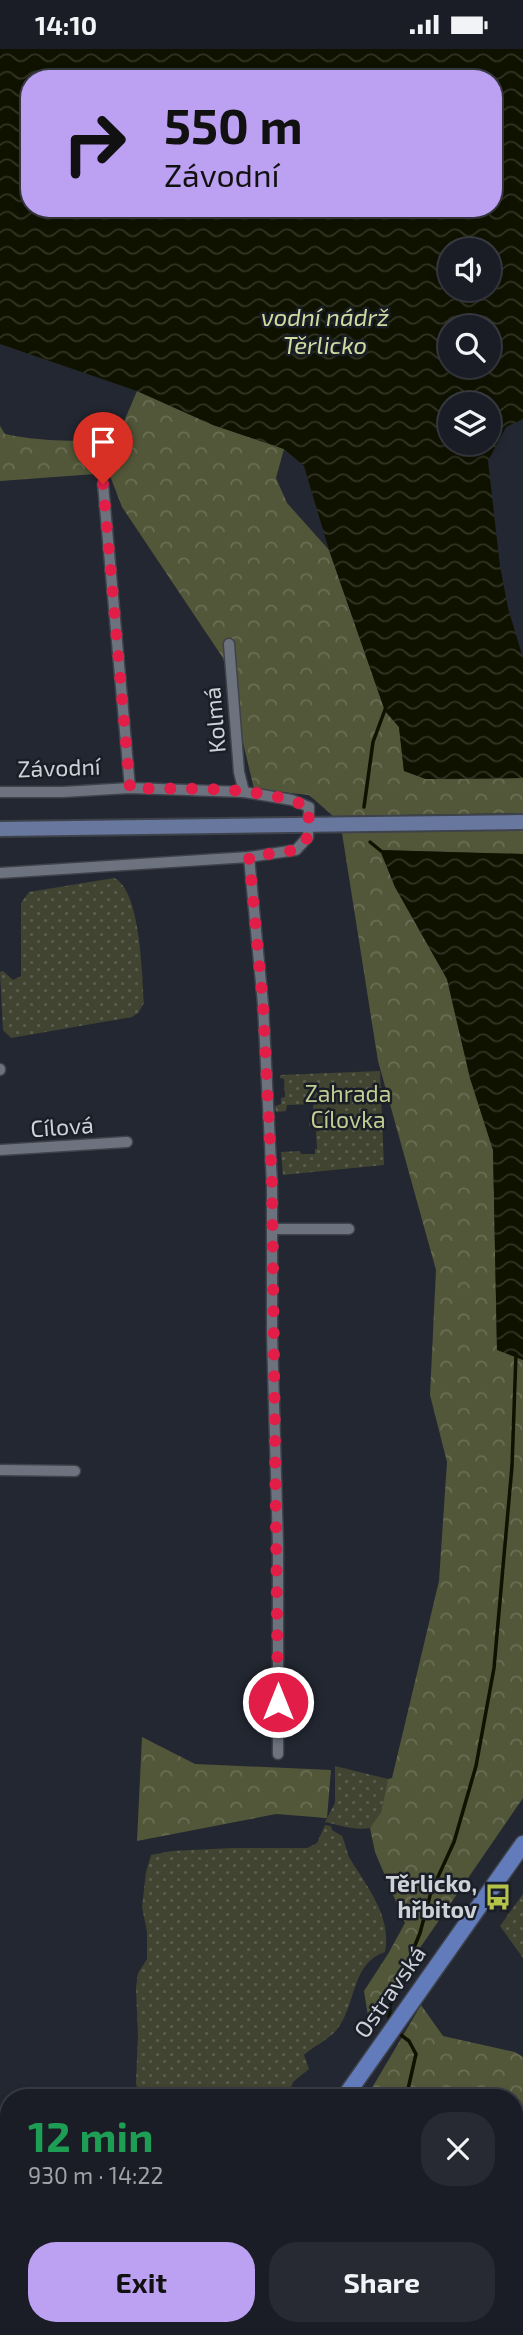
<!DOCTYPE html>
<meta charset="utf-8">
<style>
:root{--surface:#1a1d25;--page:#272a32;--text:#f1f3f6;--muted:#9fa2a7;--line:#383b42;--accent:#bca0f2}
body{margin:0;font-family:"Exo 2",sans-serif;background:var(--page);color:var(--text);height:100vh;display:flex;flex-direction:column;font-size:26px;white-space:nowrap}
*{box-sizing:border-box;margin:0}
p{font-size:23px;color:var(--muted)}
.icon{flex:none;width:38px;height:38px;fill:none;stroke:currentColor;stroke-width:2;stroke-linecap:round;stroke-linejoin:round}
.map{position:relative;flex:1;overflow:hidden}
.details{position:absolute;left:0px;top:2040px;width:523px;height:247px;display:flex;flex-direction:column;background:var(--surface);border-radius:28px 28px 0 0;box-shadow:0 4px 10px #0003,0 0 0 2px var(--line)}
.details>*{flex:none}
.banner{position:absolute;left:21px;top:21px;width:481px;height:147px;border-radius:28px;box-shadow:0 4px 10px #0003,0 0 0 2px var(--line);background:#bca0f2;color:#111;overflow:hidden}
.tools{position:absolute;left:438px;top:189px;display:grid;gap:14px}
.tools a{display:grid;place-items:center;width:63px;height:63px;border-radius:50%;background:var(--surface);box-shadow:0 4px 10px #0003,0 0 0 2px var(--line);font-size:35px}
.pin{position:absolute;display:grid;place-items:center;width:60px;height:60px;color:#fff;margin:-72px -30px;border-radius:50% 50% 50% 0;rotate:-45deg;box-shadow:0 0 7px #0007}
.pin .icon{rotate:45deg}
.me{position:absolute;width:77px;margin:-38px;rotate:0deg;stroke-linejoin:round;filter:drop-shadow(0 0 5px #0008)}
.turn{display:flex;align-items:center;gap:24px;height:147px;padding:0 28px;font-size:32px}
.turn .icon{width:91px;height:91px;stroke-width:2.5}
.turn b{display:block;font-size:49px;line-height:60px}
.round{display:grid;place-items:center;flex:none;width:74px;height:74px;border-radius:28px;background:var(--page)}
.headline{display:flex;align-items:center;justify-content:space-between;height:119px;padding:0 28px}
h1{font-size:42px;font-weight:700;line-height:52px;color:#1e9e55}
.action{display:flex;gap:14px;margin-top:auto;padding:14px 28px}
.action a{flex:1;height:80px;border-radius:28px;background:var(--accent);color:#111;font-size:28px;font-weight:700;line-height:80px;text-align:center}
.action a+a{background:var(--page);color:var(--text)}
.status{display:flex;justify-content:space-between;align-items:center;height:49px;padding:0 35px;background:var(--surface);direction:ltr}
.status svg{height:19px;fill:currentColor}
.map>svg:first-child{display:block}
.green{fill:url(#green-dots)}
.forest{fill:url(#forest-crowns)}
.water{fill:url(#water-waves);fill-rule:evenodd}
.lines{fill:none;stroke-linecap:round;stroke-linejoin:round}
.stream{stroke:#101200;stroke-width:3.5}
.street-casing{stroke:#3e424b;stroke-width:13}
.secondary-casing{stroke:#3e424b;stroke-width:18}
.primary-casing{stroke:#3e424b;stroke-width:19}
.street{stroke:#6d737e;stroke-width:10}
.secondary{stroke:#68779d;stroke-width:14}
.primary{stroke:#627bbb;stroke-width:16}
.route{stroke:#e11d48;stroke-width:12;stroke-dasharray:0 21.6}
.labels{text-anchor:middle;stroke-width:5;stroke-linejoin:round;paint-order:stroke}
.street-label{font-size:23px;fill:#ced1d8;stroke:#191e27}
.park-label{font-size:23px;fill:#c3cb92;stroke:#191e27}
.poi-label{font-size:23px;font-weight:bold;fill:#ced1d8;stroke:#191e27;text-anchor:end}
.water-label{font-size:24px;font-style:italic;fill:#d1da9f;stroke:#191e27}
</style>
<div class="status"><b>14:10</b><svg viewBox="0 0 49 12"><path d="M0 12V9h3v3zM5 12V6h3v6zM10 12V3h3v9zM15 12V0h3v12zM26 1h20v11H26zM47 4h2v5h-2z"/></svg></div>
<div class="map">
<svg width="523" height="2286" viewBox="0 0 523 2286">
<defs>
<pattern id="green-dots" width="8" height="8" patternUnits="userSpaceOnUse" patternTransform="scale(1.75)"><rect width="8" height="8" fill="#414431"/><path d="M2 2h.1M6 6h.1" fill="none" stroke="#5b5e4e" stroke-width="1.8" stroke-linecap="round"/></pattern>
<pattern id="forest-crowns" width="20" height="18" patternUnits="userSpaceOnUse" patternTransform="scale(1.75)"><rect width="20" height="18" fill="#535739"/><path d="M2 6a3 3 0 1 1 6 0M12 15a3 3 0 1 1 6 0" fill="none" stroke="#6b6e55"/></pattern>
<pattern id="water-waves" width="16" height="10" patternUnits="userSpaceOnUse" patternTransform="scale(1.75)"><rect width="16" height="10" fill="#101200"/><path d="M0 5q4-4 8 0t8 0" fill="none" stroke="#323324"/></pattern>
</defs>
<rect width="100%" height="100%" fill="#232731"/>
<!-- green -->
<g class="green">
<path d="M114,829c27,12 28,98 30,125l-6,10 -6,4 -121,21 -8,-8 -3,-58 3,-1 10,9 8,-4v-73l8,-11z"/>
<path d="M380,1022l4,94 -101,10 -2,-23 19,-1 1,3h14v-5h2l-1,-18h3v-5h-10v-4l5,-1 -1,-17 -26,1 -1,6 -10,1 -1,-6 6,-2v-6l4,-1 -1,-18 -4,-1v-3z"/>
<path d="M335,1717l53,13 -7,33 -11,16c-15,3 -31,-3 -45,-6l10,-19z"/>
<path d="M325,1776l6,1 1,4 10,6c3,6 4,14 7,21 18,30 43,59 36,95 -33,10 -29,52 -47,76 -9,12 -23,17 -34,27l5,14 -16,13 -6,16h-148l-3,-15 2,-48 -2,-47 2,-15 9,-14v-27l-5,-25 4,-35 5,-17 21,-4 61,-3h74l10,-5z"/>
<path d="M523,1845v64l-23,-32z"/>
<path d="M279,2278v8h-88l6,-7z"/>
</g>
<!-- forest -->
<g class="forest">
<path d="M137,342l76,34 71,24 -8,29 11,25 42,47 56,161 14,16 5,44 22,8 97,-1v35l-190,3 -24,-21 -55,-6 -31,-131 -101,-151 -13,-34 -109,8v-55l5,8c39,8 73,8 112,4z"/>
<path d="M523,780v25l-143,-4 15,37 52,92 23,99 23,72 4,199 26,11v438l-154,224 -5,-31 24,-37 17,-31 -30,-71 -5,-24 11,-16 7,-33 4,-1 47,-197 8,-119 -17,-67 6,-125 -58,-209 -36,-228z"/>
<path d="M142,1688l53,27 136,6 -4,48 -51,-4 -139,27z"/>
<path d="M421,1956l22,31 72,16 8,5v278h-209l-3,-7 203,-1v-229h-148z"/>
</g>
<!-- water -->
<g class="water">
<path d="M0,0h523v370l-17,8 -18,34 12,105 8,42 15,50v120l-97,1 -22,-8 -5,-44 -14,-16 -56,-161 -25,-84 -20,-17 -71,-24 -76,-34 -137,-47zM30,30h464v129h-464zM450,201h38v39h-38zM450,278h38v39h-38zM450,355h38v39h-38z"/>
<path d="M380,801l143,4v506l-26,-10 -4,-200 -23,-72 -23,-99 -52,-92z"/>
</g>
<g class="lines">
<!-- stream -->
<g class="stream">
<path d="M364,758l9,-65 13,-35"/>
<path d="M370,793l11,9"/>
<path d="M389,1972l1,-15 30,-73 11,-41 23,-50 22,-76 18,-98 18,-202 4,-112"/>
<path d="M397,1983l12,9 7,13 -10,44"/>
<path d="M313,2278l3,8"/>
<path d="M100,2286l6,-8"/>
</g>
<!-- street casing -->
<g class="street-casing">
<g id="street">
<path d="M103,435l27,304"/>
<path d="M229,595l10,128 5,20"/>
<path d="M0,743h63l67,-4 114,4 48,8 17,7 -1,30 -12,13 -47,7 -249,16"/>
<path d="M249,808l14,147 9,180v149l6,213v208"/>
<path d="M0,1020v1"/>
<path d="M0,1101l127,-8"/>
<path d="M272,1180h77"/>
<path d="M0,1421l75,1"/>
<path d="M0,2272h9"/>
<path d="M38,2278l17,8"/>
</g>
</g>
<!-- secondary casing -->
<g class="secondary-casing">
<path id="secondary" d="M0,780l523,-7"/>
</g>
<!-- primary casing -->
<g class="primary-casing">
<g id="primary">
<path d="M344,2049l179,-254"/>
<path d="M173,2286l6,-8"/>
</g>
</g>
<!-- street -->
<use href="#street" class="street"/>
<!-- secondary -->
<use href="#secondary" class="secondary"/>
<!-- primary -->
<use href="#primary" class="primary"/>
</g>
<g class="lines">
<!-- route -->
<path class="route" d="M103,435l27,304c59,2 124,-4 179,19l-1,30 -12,13 -47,7 14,147 9,180 6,518"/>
</g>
<!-- icons -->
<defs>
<g id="bus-bare" transform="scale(2.1)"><path d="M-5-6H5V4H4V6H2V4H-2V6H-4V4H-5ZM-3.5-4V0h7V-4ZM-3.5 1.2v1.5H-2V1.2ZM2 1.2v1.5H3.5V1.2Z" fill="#b5c24a" stroke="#191e27" stroke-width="2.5" paint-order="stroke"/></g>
</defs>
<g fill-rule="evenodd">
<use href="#bus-bare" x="498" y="1848"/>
</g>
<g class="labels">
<!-- street labels -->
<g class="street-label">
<text transform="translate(215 671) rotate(-95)" y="8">Kolmá</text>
<text transform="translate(59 719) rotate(-2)" y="8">Závodní</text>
<text transform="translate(62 1078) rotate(-4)" y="8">Cílová</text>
<text transform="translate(390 1943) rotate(-55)" y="8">Ostravská</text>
</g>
<!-- park labels -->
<g class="park-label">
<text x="348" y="1053">Zahrada<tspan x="348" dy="26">Cílovka</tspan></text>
</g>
<!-- poi labels -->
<g class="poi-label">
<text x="477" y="1843">Těrlicko,<tspan x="477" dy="26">hřbitov</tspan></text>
</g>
<!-- water labels -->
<g class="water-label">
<text x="325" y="277">vodní nádrž<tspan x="325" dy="28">Těrlicko</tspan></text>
</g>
</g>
</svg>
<div class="tools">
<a><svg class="icon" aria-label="sound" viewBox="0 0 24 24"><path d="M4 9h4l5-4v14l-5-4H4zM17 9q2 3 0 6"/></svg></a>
<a><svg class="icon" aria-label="search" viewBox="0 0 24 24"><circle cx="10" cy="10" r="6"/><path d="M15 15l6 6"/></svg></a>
<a><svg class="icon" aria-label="layers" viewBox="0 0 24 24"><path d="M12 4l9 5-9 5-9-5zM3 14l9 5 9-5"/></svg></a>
</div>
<div class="pin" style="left:103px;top:435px;background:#d93025"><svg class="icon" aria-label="arrive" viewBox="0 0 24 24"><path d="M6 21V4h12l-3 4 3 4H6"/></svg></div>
<svg class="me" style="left:278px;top:1653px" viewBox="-20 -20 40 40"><circle r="17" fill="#e11d48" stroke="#fff" stroke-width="3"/><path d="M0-11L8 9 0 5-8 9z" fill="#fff"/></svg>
<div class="banner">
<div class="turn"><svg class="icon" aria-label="right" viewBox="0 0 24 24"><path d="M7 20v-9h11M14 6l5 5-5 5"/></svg><div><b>550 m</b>Závodní</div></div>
</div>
<section class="details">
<div class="headline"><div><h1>12 min</h1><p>930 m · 14:22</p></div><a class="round"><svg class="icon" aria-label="close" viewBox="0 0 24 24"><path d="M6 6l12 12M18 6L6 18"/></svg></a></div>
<div class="action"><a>Exit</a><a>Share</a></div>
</section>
</div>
